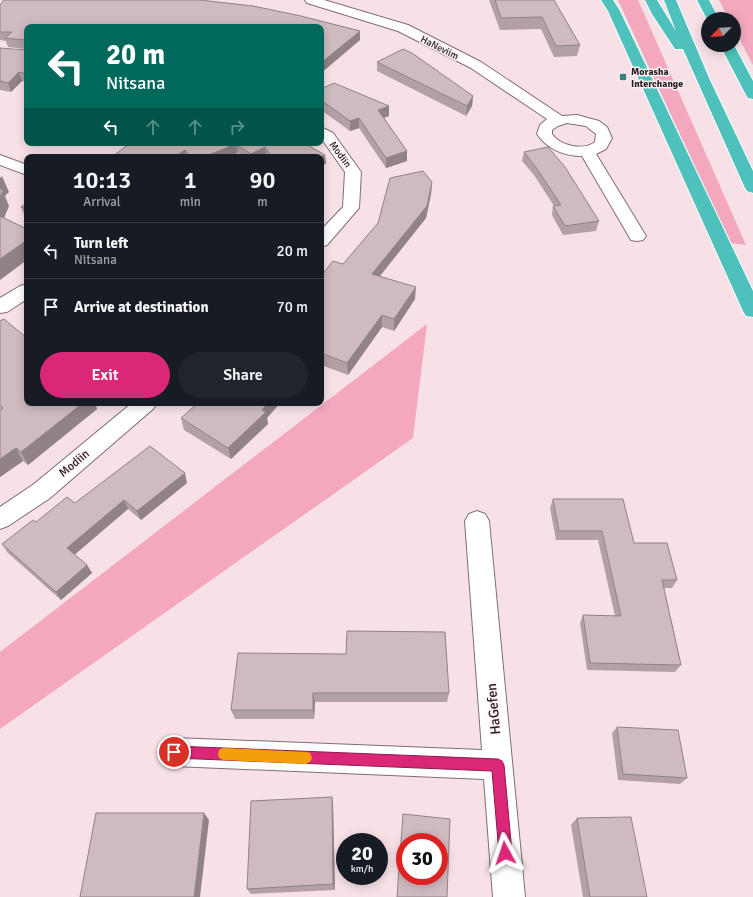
<!DOCTYPE html>
<style>
:root{--surface:#171b24;--page:#20242c;--text:#f1f3f6;--muted:#9ea1a6;--line:#363941;--accent:#db2777}
body{margin:0;font-family:Signika,sans-serif;background:var(--page);color:var(--text);height:100vh;display:flex;flex-direction:column;font-size:15px;white-space:nowrap}
*{box-sizing:border-box;margin:0}
p{font-size:13px;color:var(--muted)}
.icon{flex:none;width:22px;height:22px;fill:none;stroke:currentColor;stroke-width:2;stroke-linecap:round;stroke-linejoin:round}
.map{position:relative;flex:1;overflow:hidden}
.side{position:absolute;left:24px;top:154px;width:300px;height:252px;display:flex;flex-direction:column;background:var(--surface);border-radius:8px;box-shadow:0 2px 10px #0003}
.side>*{flex:none}
.top-card{position:absolute;left:24px;top:24px;width:300px;height:122px;border-radius:8px;box-shadow:0 2px 10px #0003;background:#00695c;color:#fff;overflow:hidden}
.needle{width:26px;rotate:245deg}
.fabs{position:absolute;left:701px;top:12px;display:grid;gap:8px}
.fabs a{display:grid;place-items:center;width:40px;height:40px;border-radius:50%;background:var(--surface);box-shadow:0 2px 10px #0003;font-size:20px}
.speed{position:absolute;left:336px;top:833px;display:flex;gap:8px;font-size:20px;font-weight:700;text-align:center}
.speed>*{display:grid;place-content:center;width:52px;height:52px;border-radius:50%;background:var(--surface);box-shadow:0 2px 10px #0003;line-height:1}
.speed small{font-size:10px;font-weight:400}
.speed .limit{border:6px solid #d22;background:#fff;color:#111}
.pin{position:absolute;display:grid;place-items:center;width:34px;height:34px;color:#fff;margin:-17px;border:2px solid #fff;border-radius:50%;box-shadow:0 1px 4px #0007}
.me{position:absolute;width:44px;margin:-22px;rotate:355deg;stroke-linejoin:round;filter:drop-shadow(0 0 3px #0008)}
.turn{display:flex;align-items:center;gap:14px;height:84px;padding:0 16px;font-size:18px}
.turn .icon{width:52px;height:52px;stroke-width:2.5}
.turn b{display:block;font-size:28px;line-height:34px}
.lanes{display:flex;align-items:center;height:38px;padding:0 16px;background:#0003;justify-content:center;gap:20px;direction:ltr}
.lanes .off{opacity:.35}
.eta{display:flex;justify-content:space-evenly;align-items:center;height:68px;text-align:center}
.eta b{font-size:24px;font-weight:600;line-height:28px}
.action{display:flex;gap:8px;margin-top:auto;padding:8px 16px}
.action a{flex:1;height:46px;border-radius:24px;background:var(--accent);color:#fff;font-size:16px;font-weight:600;line-height:46px;text-align:center}
.action a+a{background:var(--page);color:var(--text)}
ul{padding:0;list-style:none}
li{display:flex;align-items:center;gap:12px;height:56px;padding:0 16px;border-top:1px solid var(--line)}
li div{flex:1}
li b{display:block;font-size:15px}
li em{font-style:normal}
.map>svg:first-child{display:block}
.green{fill:#f3a8be}
.lines{fill:none;stroke-linecap:round;stroke-linejoin:round}
.minor-casing{stroke:#806d72;stroke-width:2}
.highway-casing{stroke:#fff;stroke-width:2}
.minor{fill:#fff;fill-rule:evenodd}
.highway{fill:#4ec1bc;fill-rule:evenodd}
.wall{fill:#b2a0a4}
.shaded-wall{fill:#918286}
.building{fill:#cfbabf;stroke:#918286;fill-rule:evenodd}
.route{fill:#db2777;stroke:#8e194d}
.slow{fill:#f59e0b}
.poi-dot{fill:#39817e;stroke:#fef1f4;stroke-width:1.5}
.labels{text-anchor:middle;stroke-width:3;stroke-linejoin:round;paint-order:stroke}
.far-street-label{font-size:10px;fill:#241c1e;stroke:#fef1f4}
.far-poi-label{font-size:10px;font-weight:bold;fill:#241c1e;stroke:#fef1f4;text-anchor:start}
.street-label{font-size:12px;fill:#241c1e;stroke:#fef1f4}
.near-street-label{font-size:14px;fill:#241c1e;stroke:#fef1f4}
</style>
<div class="map">
<svg width="753" height="897" viewBox="0 0 753 897">
<rect width="100%" height="100%" fill="#f7e1e7"/>
<!-- green -->
<g class="green">
<path d="M618,0h20l108,245 -16,-2z"/>
<path d="M719,0h34v65l-19,-36v-10h-5z"/>
<path d="M427,324l-14,114 -413,291v-77z"/>
</g>
<g class="lines">
<!-- minor casing -->
<g class="minor-casing">
<g id="minor">
<path d="M305,0h19l84,25 73,37 81,54 15,-1 22,6 8,6 5,11 -6,11 -10,5 50,82 -3,4 -6,1 -6,-1 -49,-84c-18,0 -35,-7 -45,-22l3,-9 7,-6 -76,-51 -73,-37 -91,-28zM567,123l19,3 10,8 -1,8c-11,9 -35,4 -43,-8v-4l6,-4z"/>
<path d="M321,127l12,6 28,39 -2,36 -32,37 -6,2v-17l22,-23 2,-35 -24,-34z"/>
<path d="M0,155l27,10v10l-27,-10z"/>
<path d="M27,284v15l-20,13 -7,1v-15l20,-12z"/>
<path d="M132,403h25l-4,6 -103,89 -42,28 -8,3v-22l34,-23z"/>
<path d="M477,511l8,3 4,7 36,376h-32l-9,-118 -310,-13 -10,-4 -4,-10 4,-10 10,-4 308,12 -17,-229 4,-7z"/>
</g>
</g>
<!-- highway casing -->
<g class="highway-casing">
<g id="highway">
<path d="M601,0h12l7,11 133,280v26l-7,-1 -3,-5 -135,-300z"/>
<path d="M645,0h12l19,31 -12,-31h12l33,78 44,93v22l-6,-2 -2,-3 -62,-139h-8l-23,-35z"/>
<path d="M697,0h12l10,19h-11v2z"/>
<path d="M720,45h14l19,36v18l-5,-1 -2,-3z"/>
</g>
</g>
<!-- minor -->
<use href="#minor" class="minor"/>
<!-- highway -->
<use href="#highway" class="highway"/>
</g>
<!-- wall -->
<g class="wall">
<path d="M4,0h196l53,6 48,10 59,15v9l-39,33v-46h-294v55l-5,-1 -11,11 -11,-2v-42l25,2v-1l-17,-2 -2,-6 -6,-1v-35z"/>
<path d="M489,0h65l26,45 -3,11 -23,1 -13,-28 -41,1z"/>
<path d="M377,62l96,34 -1,10 -6,10 -89,-45z"/>
<path d="M321,89l68,27 -5,2 23,33v10l-21,7 -27,-40 -9,3 -29,-21z"/>
<path d="M130,143h174l21,12 1,9 -5,1v-8h-54l-1,-2 -4,2h-18l-6,-4 -11,4h-115z"/>
<path d="M524,152l75,69 -3,10 -33,4 -11,-20 1,-9h1l-20,-31 -12,-14z"/>
<path d="M432,182l-1,12 -5,24 -46,58 35,23 -21,32 -12,-4 -34,48 -27,-10v-89l22,-12z"/>
<path d="M27,203v15l-2,-1 -4,-10z"/>
<path d="M0,321l27,82h68l2,6 -69,56 -5,-4 -23,16z"/>
<path d="M198,403h82l-13,15 1,6 -37,35 -47,-29 -3,-12z"/>
<path d="M187,483l-46,37 -13,-11 -54,45 13,11 5,8 -31,27 -53,-47 -6,-9 34,-22 39,-19z"/>
<path d="M553,499l81,44 43,37 -5,8h-8l17,77 -6,7 -88,-2 -7,-47 3,-8 32,1 -17,-76h-42l-6,-32z"/>
<path d="M346,654l103,39 -2,9h-132l-1,17h-79l-4,-9z"/>
<path d="M617,727l70,51 -7,6 -62,-4 -6,-47z"/>
<path d="M332,797l1,8 2,85 -84,4 -4,-5z"/>
<path d="M577,818l70,79h-64l-12,-72z"/>
</g>
<!-- shaded-wall -->
<g class="shaded-wall">
<path d="M360,31v9l-39,33v-10z"/>
<path d="M19,72l3,9 -11,11 -3,-9z"/>
<path d="M473,96l-1,10 -6,10 1,-10z"/>
<path d="M389,106v10l-11,4v-10z"/>
<path d="M359,118v10l-9,3v-10z"/>
<path d="M236,144l2,9 -11,4h-23z"/>
<path d="M265,147l1,8 -4,2h-10l-1,-3z"/>
<path d="M185,150l1,7h-12z"/>
<path d="M407,151v10l-21,7v-10z"/>
<path d="M325,155l1,9 -5,1v-8h-3z"/>
<path d="M2,176l7,16 -4,4 4,10 -9,22v-50z"/>
<path d="M432,182l-1,12 -5,24 -54,68v-12z"/>
<path d="M27,240v20l-27,20v-21z"/>
<path d="M416,287l-1,12 -21,32v-12z"/>
<path d="M382,315v12l-34,48 -1,-12z"/>
<path d="M83,403h12l2,6 -69,56 -7,-13z"/>
<path d="M268,403h12l-13,15 1,6 -37,35 -3,-11z"/>
<path d="M16,448l7,13 -23,16v-18z"/>
<path d="M185,473l2,10 -46,37 -4,-9z"/>
<path d="M124,500l4,9 -56,48 -5,-9z"/>
<path d="M87,565l5,8 -31,27 -5,-8z"/>
<path d="M313,693l2,9 -1,17 -1,-9z"/>
<path d="M332,797l1,8 2,85 -2,-6z"/>
<path d="M204,813l5,7 -9,77h-6z"/>
</g>
<!-- building -->
<g class="building">
<path d="M4,0h196l53,6 48,10 59,15 -39,32v-36h-294v47l-8,-2 -11,11 -8,-2v-33l25,2v-10l-20,-2 7,-6h-12v-27z"/>
<path d="M495,0h59l26,45 -24,1 -14,-29 -41,1z"/>
<path d="M403,49l9,4 61,43 -6,10 -90,-44z"/>
<path d="M334,83l55,23 -11,4 29,41 -21,7 -27,-40 -9,3 -29,-21v-11z"/>
<path d="M130,143h174l21,12 -7,2h-46l-7,-10 -14,7 -15,-10 -32,13h-13l-6,-7 -11,7h-62z"/>
<path d="M548,147l17,20 34,54 -34,5 -12,-20 8,-1 -26,-39 -11,-14z"/>
<path d="M423,171l9,11 -5,24 -55,68 44,13 -22,32 -12,-4 -35,48 -26,-10v-77l12,-15 10,3 35,-41 12,-45z"/>
<path d="M0,188l3,3 -3,6z"/>
<path d="M27,203v6l-6,-2z"/>
<path d="M0,216l27,13v11l-27,19z"/>
<path d="M4,319l23,19v65h56l-62,49 -5,-4 -16,11v-48l3,-3 -3,-3v-84z"/>
<path d="M198,403h70l-6,7 4,2 -38,36 -47,-30z"/>
<path d="M150,446l35,27 -48,38 -13,-11 -57,48 20,17 -31,27 -54,-48 31,-24 3,2 31,-25 8,6z"/>
<path d="M553,499h70l11,44h33l10,37h-15l19,85 -91,-2 -7,-48 38,1 -19,-85h-43z"/>
<path d="M347,631l98,1 4,61h-136v17h-82l7,-57 108,1z"/>
<path d="M617,727l61,3 9,48 -64,-4z"/>
<path d="M332,797l1,87 -86,5 4,-88z"/>
<path d="M96,813h108l-10,84h-114z"/>
<path d="M403,814l47,5 -3,78h-50zM405,842h34v34h-34z"/>
<path d="M631,817l16,80h-57l-13,-79z"/>
</g>
<!-- route -->
<path class="route" d="M174,746l324,13 4,2 2,4 8,88 -2,5 -5,1 -4,-1 -2,-5 -7,-82 -318,-13 -4,-2 -2,-4 2,-4z"/>
<!-- slow -->
<path class="slow" d="M223,748l83,4 4,1 2,5 -2,4 -4,2 -83,-4 -4,-2 -1,-4 1,-4z"/>
<!-- markers -->
<rect class="poi-dot" x="619" y="73" width="8" height="8" rx="2"/>
<g class="labels">
<!-- far-street labels -->
<g class="far-street-label">
<text transform="translate(440 47) rotate(27)" y="4">HaNeviim</text>
<text transform="translate(341 154) rotate(54)" y="4">Modiin</text>
</g>
<!-- far-poi labels -->
<g class="far-poi-label">
<text x="631" y="75">Morasha<tspan x="631" dy="12">Interchange</tspan></text>
</g>
<!-- street labels -->
<g class="street-label">
<text transform="translate(74 463) rotate(-40)" y="4">Modiin</text>
</g>
<!-- near-street labels -->
<g class="near-street-label">
<text transform="translate(493 709) rotate(-95)" y="5">HaGefen</text>
</g>
</g>
</svg>
<div class="fabs">
<a><svg class="needle" viewBox="-14 -14 28 28"><path d="M0-13l5 13h-10z" fill="#e53935"/><path d="M0 13l5-13h-10z" fill="#9ea1a6"/></svg></a>
</div>
<div class="speed"><div>20<small>km/h</small></div><div class="limit">30</div></div>
<div class="pin" style="left:174px;top:752px;background:#d93025"><svg class="icon" aria-label="arrive" viewBox="0 0 24 24"><path d="M6 21V4h12l-3 4 3 4H6"/></svg></div>
<svg class="me" style="left:505px;top:853px" viewBox="-20 -20 40 40"><path d="M0-17L14 15 0 8-14 15z" fill="#db2777" stroke="#fff" stroke-width="4"/></svg>
<div class="top-card">
<div class="turn"><svg class="icon" aria-label="left" viewBox="0 0 24 24"><path d="M17 20v-9H6M10 6l-5 5 5 5"/></svg><div><b>20 m</b>Nitsana</div></div>
<div class="lanes"><svg class="icon" aria-label="left" viewBox="0 0 24 24"><path d="M17 20v-9H6M10 6l-5 5 5 5"/></svg><svg class="icon off" aria-label="ahead" viewBox="0 0 24 24"><path d="M12 20V5M6 11l6-6 6 6"/></svg><svg class="icon off" aria-label="ahead" viewBox="0 0 24 24"><path d="M12 20V5M6 11l6-6 6 6"/></svg><svg class="icon off" aria-label="right" viewBox="0 0 24 24"><path d="M7 20v-9h11M14 6l5 5-5 5"/></svg></div>
</div>
<section class="side">
<div class="eta">
<div><b>10:13</b><p>Arrival</p></div>
<div><b>1</b><p>min</p></div>
<div><b>90</b><p>m</p></div>
</div>
<ul>
<li><svg class="icon" aria-label="left" viewBox="0 0 24 24"><path d="M17 20v-9H6M10 6l-5 5 5 5"/></svg><div><b>Turn left</b><p>Nitsana</p></div><em>20 m</em></li>
<li><svg class="icon" aria-label="arrive" viewBox="0 0 24 24"><path d="M6 21V4h12l-3 4 3 4H6"/></svg><div><b>Arrive at destination</b></div><em>70 m</em></li>
</ul>
<div class="action"><a>Exit</a><a>Share</a></div>
</section>
</div>
